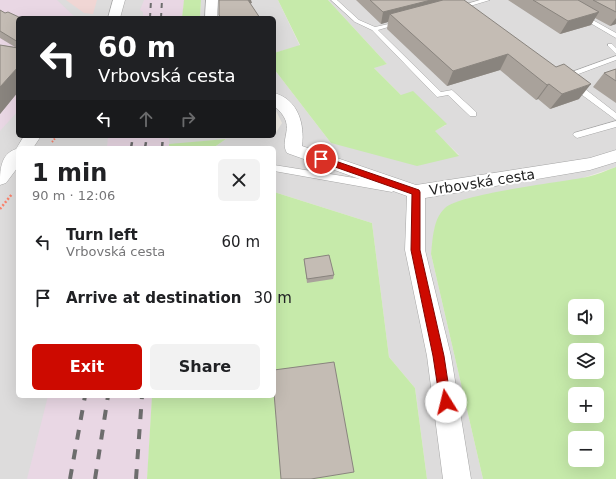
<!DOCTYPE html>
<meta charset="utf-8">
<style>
:root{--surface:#fff;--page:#f2f2f2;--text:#202124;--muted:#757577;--accent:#cd0a00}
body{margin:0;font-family:"DejaVu Sans",sans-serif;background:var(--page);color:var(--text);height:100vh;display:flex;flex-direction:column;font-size:15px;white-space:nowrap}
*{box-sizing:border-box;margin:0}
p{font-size:13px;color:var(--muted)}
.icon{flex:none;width:22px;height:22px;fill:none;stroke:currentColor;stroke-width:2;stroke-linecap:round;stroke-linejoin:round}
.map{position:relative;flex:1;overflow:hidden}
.sheet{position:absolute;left:16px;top:146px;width:260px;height:252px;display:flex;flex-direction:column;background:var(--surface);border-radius:6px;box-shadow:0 4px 16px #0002}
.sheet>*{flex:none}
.guide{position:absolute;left:16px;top:16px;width:260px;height:122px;border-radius:6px;box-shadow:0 4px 16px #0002;background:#202124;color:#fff;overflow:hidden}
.tools{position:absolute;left:568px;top:299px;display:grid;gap:8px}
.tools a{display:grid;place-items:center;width:36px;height:36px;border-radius:6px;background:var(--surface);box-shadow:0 4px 16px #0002;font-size:20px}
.pin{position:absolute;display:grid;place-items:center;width:34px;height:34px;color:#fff;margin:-17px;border:2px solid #fff;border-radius:50%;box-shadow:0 1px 4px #0007}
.me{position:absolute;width:44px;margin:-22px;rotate:351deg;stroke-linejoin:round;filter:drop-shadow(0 0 3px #0008)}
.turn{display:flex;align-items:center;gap:14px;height:84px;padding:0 16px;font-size:18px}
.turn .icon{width:52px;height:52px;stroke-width:2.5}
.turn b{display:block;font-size:28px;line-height:34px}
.lanes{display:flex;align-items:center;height:38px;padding:0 16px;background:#0003;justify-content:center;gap:20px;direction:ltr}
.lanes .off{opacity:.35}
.round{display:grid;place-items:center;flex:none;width:42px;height:42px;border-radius:6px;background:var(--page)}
.summary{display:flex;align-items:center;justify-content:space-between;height:68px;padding:0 16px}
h1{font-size:24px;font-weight:800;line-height:30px}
.cta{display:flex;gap:8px;margin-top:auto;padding:8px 16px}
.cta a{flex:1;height:46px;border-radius:6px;background:var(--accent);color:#fff;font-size:16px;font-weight:800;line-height:46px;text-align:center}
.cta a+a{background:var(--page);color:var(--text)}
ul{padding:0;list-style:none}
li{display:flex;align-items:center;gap:12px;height:56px;padding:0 16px}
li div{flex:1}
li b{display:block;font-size:15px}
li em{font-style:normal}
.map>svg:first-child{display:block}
.residential{fill:#dddcdc}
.commercial{fill:#f0d6d4}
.industrial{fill:#e9d7e4}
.grass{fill:#c6eaaa;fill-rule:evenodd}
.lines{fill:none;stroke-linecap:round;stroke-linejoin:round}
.lane-casing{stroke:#a6a6a6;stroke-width:1}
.street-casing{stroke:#a6a6a6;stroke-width:1}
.path-far1{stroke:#fb816b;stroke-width:2;stroke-dasharray:1.5 1.5;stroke-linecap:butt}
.path{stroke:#fb816b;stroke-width:2.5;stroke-dasharray:2 2;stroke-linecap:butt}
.lane{fill:#fff;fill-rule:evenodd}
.street{fill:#fff;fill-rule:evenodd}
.rail-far2{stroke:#6d6d6d;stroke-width:2;stroke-dasharray:5 5;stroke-linecap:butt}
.rail-far1{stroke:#6d6d6d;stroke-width:2.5;stroke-dasharray:6 6;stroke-linecap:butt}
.rail{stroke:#6d6d6d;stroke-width:4;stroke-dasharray:10 10;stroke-linecap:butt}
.wall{fill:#a9a29b}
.shaded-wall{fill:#89847e}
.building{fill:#c4bcb4;stroke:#89847e}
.route{fill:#cd0a00;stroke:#850600}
.labels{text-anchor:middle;stroke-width:4;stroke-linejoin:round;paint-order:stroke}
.street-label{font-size:14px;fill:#1f1f1f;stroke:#fff}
</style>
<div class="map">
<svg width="616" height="479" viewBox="0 0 616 479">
<rect width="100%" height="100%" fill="#f0ece5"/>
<!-- residential -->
<g class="residential">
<path d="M0,0h184l-2,18h-164v118l255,1 9,-14 -8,-16v-38l57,74 128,12 -25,-24 12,-6 -45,-30 -28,-28 14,-3 -59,-64h288v167l-181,60 -4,27 52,225h-56l-12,-91 -26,-31 -17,-134 -98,-31v-44h-61l13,-9 -57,6v3h-151v248h134l-5,83h-147z"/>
<path d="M201,0h77l22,46 -26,7v-35h-74z"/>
</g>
<!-- commercial -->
<path class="commercial" d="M66,0h31l-4,14 -9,-1z"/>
<!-- industrial -->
<g class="industrial">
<path d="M0,0h57l19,18h-58v93l-18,20z"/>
<path d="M144,0h40l-2,18h-39v-6l-3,-2z"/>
<path d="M108,136h61v12h-62z"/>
<path d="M48,396h104l-5,83h-120z"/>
</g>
<!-- grass -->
<g class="grass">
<path d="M184,0h17l-1,18h-18z"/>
<path d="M278,0h50l59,64 -13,4 27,27 12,-4 34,33 -12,7 24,25 -42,10 -86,-23 -57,-74v-16l26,-8z"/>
<path d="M226,139l-13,9h-44v-4z"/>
<path d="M616,167v312h-133l-52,-225c2,-16 2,-35 14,-46 14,-14 117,-26 142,-31 10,-2 20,-7 29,-10zM575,306h22v22h-22zM575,350h22v22h-22zM575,394h22v22h-22zM575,438h22v22h-22z"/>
<path d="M274,192l98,31 17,134 26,31 12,91h-280l5,-83h122z"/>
</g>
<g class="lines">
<!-- lane casing -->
<g class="lane-casing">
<g id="lane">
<path d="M331,0h6l22,20 16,7 27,-6v2l-24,7 63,62 11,-2 24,22v4h-6l-22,-21 -11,2 -65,-67 -17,-8z"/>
<path d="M480,0h10l-20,6 5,4v2h-4l-8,-7z"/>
<path d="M582,14l34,19v5l-36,-21 -1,-1z"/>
<path d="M608,44h4l4,4v6l-8,-8z"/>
<path d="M616,56v4l-51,19h-6l-1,-2z"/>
<path d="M570,82h6l40,31v7l-46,-34z"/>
<path d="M616,121v6l-39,11 -4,-3 1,-2z"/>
<path d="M274,165l118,19 5,4 -5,4 -118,-21z"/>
</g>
</g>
<!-- street casing -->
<g class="street-casing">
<g id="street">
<path d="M113,0h12l-5,18h-12z"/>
<path d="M206,0h12l-1,18h-12z"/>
<path d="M274,93c24,6 31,31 28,53l114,39 174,-27 26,-8v12l-26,8 -165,28v52l26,106 20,123h-28l-16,-123 -22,-106 2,-54 -120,-43c-9,-15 12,-27 -13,-47z"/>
<path d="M24,136h17l-8,12h-15v19l-12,16 -6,2c0,-14 0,-31 16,-36z"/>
</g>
</g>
<!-- path-far1 -->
<path class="path-far1" d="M52,142l5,-6"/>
<!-- path -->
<path class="path" d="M0,209l12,-15"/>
<!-- lane -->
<use href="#lane" class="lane"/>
<!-- street -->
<use href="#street" class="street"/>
<!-- rail-far2 -->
<g class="rail-far2">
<path d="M150,18l1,-18"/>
<path d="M161,18l1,-18"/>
</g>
<!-- rail-far1 -->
<g class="rail-far1">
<path d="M131,148l2,-12"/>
<path d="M145,148l2,-12"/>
<path d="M162,148l1,-12"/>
</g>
<!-- rail -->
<g class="rail">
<path d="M70,479l15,-83"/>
<path d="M95,479l13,-83"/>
<path d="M136,479l6,-83"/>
</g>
</g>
<!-- wall -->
<g class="wall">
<path d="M356,0h108l115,99 -29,10 -12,-10 -2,1 -36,-30 -53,16 -60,-57 1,-7 -7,2z"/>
<path d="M508,0h108v24l-6,2 -15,-8 -4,7 -31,9z"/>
<path d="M0,10l5,3 13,5v74l-18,22v-69l15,2 -15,-9z"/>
<path d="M616,69v34l-23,-16 11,-14z"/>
<path d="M304,259l30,16 -1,4 -26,4z"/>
</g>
<!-- shaded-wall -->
<g class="shaded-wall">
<path d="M247,0h4l1,3 -4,1z"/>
<path d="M431,0h18l-59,14 -2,8 -7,2 2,-12z"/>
<path d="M599,12l-8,13 -31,9 8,-13z"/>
<path d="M616,18v6l-6,2z"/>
<path d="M508,54l-8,16 -53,16 6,-15z"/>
<path d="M18,67v25l-18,22v-27z"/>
<path d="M549,84l-11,15 -2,1 11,-15z"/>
<path d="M591,84l-12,15 -29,10 12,-15z"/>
</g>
<!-- building -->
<g class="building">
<path d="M219,0h29l12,18h-39l-2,-3z"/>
<path d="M370,0h61l-48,12z"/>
<path d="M443,0h21l92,67 8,-3 27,20 -29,10 -13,-10 -2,1 -39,-31 -55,17 -63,-57z"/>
<path d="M533,0h45l21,12 -31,9z"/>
<path d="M593,0h23v12z"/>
<path d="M0,10l5,3 3,-1 13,6h-3v24l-18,-11z"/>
<path d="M0,45l18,3v19l-18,20z"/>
<path d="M616,69v12l-12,-8z"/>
<path d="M329,255l5,20 -27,4 -3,-20z"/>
<path d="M334,362l20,110 -43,7h-30l-7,-86v-23z"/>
</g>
<!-- route -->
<path class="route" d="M321,156l98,34 1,2v58l24,106 7,46 -1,4 -4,2 -5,-2 -1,-4 -7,-46 -22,-106 1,-56 -94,-33 -1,-2z"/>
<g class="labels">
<!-- street labels -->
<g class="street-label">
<text transform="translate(482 182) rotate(-9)" y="5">Vrbovská cesta</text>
</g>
</g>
</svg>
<div class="tools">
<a><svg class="icon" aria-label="sound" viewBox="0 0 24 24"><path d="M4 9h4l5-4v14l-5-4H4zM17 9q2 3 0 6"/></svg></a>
<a><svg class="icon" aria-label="layers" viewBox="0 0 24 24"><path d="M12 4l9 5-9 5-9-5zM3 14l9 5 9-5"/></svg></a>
<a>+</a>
<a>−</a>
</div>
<div class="pin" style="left:321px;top:159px;background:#d93025"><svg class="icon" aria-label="arrive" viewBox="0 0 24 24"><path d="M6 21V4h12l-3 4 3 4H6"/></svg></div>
<svg class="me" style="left:446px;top:402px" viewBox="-20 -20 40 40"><circle r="19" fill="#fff"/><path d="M0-13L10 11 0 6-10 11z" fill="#cd0a00"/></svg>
<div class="guide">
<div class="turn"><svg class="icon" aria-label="left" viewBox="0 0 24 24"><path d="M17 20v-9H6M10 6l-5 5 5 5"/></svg><div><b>60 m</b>Vrbovská cesta</div></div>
<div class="lanes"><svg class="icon" aria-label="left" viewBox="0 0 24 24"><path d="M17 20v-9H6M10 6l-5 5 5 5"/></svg><svg class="icon off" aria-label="ahead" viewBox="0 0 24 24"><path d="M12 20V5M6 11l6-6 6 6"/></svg><svg class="icon off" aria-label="right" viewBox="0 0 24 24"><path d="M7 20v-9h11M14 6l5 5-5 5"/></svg></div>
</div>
<section class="sheet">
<div class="summary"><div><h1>1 min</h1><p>90 m · 12:06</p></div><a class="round"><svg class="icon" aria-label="close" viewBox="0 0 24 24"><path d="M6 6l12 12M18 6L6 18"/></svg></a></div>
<ul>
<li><svg class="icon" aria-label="left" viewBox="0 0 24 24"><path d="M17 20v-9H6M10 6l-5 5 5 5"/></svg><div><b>Turn left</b><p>Vrbovská cesta</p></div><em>60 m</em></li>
<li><svg class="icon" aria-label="arrive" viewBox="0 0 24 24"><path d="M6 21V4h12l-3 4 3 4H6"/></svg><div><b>Arrive at destination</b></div><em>30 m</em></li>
</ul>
<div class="cta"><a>Exit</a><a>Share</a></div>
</section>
</div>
